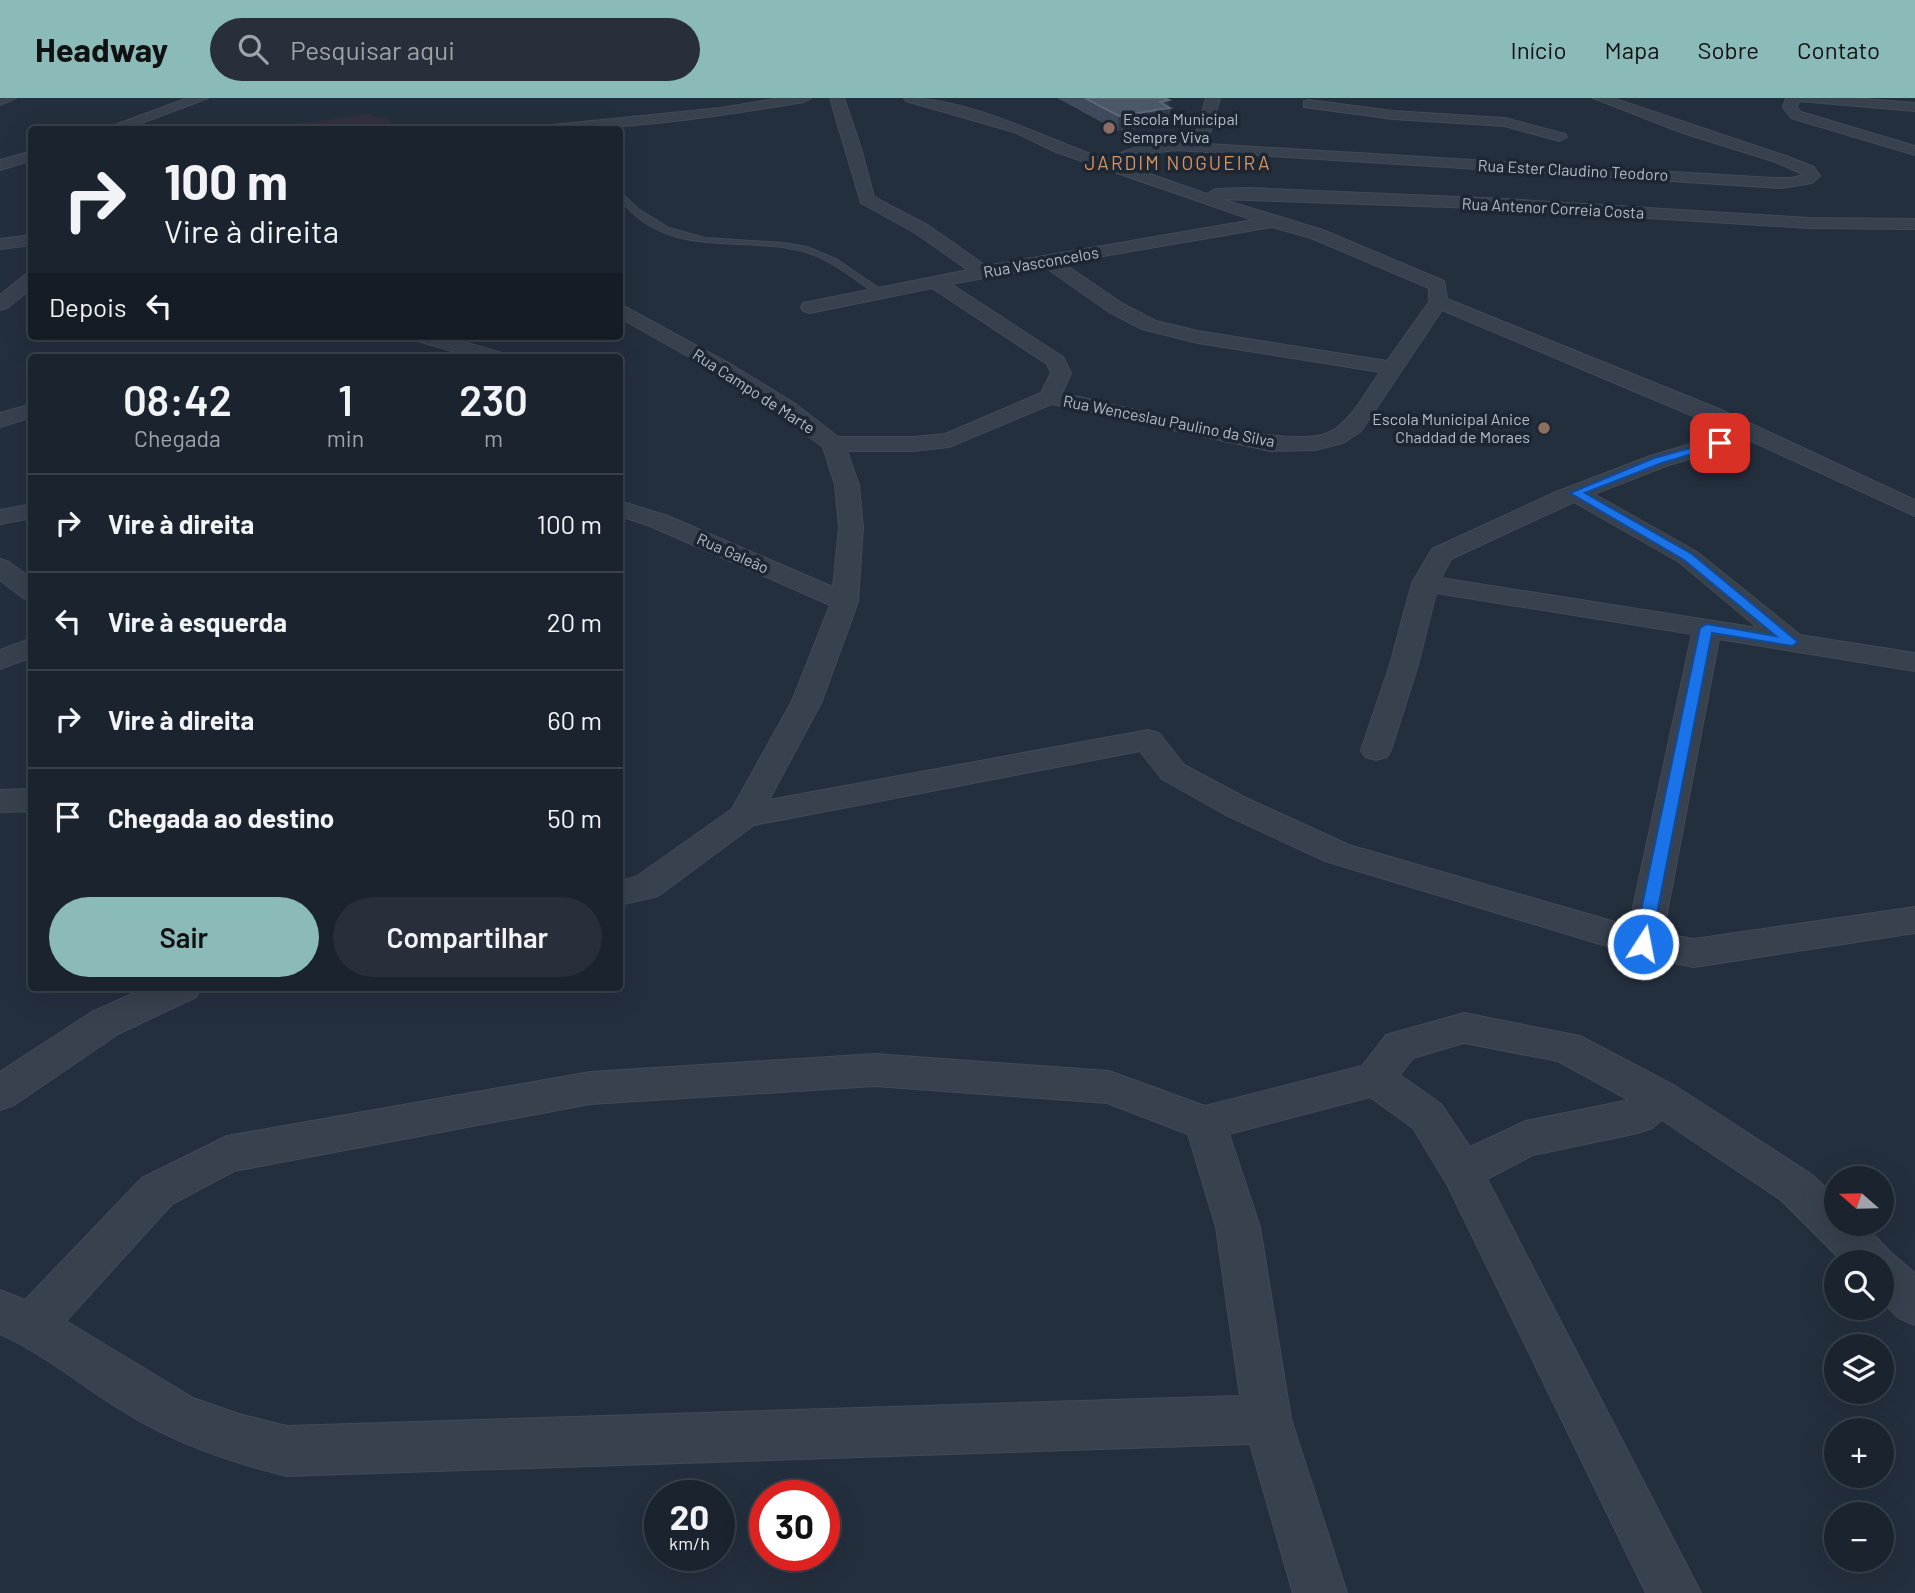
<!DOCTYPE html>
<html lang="pt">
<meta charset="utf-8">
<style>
:root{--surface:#1b232e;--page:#282f3a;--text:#f1f3f6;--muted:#a0a4aa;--line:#39404a;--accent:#8bbbb9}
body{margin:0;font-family:Barlow,sans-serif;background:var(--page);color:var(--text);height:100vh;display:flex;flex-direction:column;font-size:26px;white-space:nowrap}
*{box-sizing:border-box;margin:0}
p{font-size:23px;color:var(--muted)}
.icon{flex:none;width:38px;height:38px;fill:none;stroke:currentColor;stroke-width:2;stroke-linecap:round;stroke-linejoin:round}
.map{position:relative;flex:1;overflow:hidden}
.drawer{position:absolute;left:28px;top:256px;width:595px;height:637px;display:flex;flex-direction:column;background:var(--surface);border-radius:7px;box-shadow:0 7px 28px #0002,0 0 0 2px var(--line)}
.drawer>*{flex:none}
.top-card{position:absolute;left:28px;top:28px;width:595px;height:214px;border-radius:7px;box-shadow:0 7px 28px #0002,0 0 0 2px var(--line);background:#1b232e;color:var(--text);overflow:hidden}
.needle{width:46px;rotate:290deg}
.controls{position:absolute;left:1824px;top:1068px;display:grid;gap:14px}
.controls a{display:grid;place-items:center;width:70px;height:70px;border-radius:50%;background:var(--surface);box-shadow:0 7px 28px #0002,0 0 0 2px var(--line);font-size:35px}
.speed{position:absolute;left:644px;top:1382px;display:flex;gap:14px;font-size:35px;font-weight:700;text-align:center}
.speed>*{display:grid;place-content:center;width:91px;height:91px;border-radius:50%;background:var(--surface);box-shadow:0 7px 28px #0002,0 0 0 2px var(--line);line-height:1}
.speed small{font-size:18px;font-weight:400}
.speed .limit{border:10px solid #d22;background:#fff;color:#111}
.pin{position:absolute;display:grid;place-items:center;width:60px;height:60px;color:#fff;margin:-30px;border-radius:14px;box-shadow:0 4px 10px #0006}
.me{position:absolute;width:77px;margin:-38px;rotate:11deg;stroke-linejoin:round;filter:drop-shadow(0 0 5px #0008)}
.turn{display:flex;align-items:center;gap:24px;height:147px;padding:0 21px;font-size:32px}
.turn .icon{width:91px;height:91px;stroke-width:2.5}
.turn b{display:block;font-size:49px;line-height:60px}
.then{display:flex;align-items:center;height:66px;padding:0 21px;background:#0003;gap:14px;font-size:26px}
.eta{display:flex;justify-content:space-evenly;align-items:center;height:119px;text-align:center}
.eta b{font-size:42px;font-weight:600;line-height:49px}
.button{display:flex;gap:14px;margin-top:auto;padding:14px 21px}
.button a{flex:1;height:80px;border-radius:42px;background:var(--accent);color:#111;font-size:28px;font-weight:600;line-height:80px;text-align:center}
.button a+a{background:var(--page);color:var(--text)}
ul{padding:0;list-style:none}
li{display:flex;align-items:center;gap:21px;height:98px;padding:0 21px;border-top:2px solid var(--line)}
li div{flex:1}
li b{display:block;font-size:26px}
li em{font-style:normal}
header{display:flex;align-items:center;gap:42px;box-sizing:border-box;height:98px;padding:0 35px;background:var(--accent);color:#111}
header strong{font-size:33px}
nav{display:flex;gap:38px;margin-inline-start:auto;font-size:24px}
.search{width:490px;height:63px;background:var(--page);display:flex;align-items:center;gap:18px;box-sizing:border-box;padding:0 24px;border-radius:38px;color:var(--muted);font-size:26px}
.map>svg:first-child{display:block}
.medical{fill:#32303f}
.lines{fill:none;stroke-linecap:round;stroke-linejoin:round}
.lane-casing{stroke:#414a57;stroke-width:2}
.street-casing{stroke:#414a57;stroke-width:2}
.lane{fill:#38414e;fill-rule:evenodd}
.street{fill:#38414e;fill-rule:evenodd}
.wall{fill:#3f4b5c}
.shaded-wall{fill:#2f3b4b}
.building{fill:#4b5868;stroke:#5c6777;stroke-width:2}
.route{fill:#1a73e8;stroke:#114b97;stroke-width:2}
.education-dot{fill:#8d6e63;stroke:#1d2633;stroke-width:2.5}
.labels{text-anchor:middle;stroke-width:7;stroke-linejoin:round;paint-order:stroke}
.far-poi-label{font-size:16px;fill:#b4bcc9;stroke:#1d2633;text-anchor:start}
.far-street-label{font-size:16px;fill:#b4bcc9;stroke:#1d2633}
.far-quarter-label{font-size:19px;letter-spacing:2px;fill:#d59563;stroke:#1d2633}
</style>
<header>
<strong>Headway</strong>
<div class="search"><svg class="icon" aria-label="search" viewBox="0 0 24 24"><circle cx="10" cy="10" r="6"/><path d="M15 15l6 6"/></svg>Pesquisar aqui</div>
<nav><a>Início</a><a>Mapa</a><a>Sobre</a><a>Contato</a></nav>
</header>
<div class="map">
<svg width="1915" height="1495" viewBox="0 0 1915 1495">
<rect width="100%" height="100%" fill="#242f3e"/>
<!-- medical -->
<path class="medical" d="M371,16l6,4 10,-1 4,6 -17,3 2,4h-97l-2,-4z"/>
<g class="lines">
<!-- lane casing -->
<g class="lane-casing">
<path id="lane" d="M620,94l18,17 31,19 36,10 79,5 23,4 29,12 47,32 -7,2c-22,-14 -44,-33 -70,-41 -63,-18 -139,9 -186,-53z"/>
</g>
<!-- street casing -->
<g class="street-casing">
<g id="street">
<path d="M0,0h16l-16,7z"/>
<path d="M188,0h20l-85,32h-22z"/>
<path d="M780,0h31l-7,4c-89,15 -178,28 -269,28l7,-4 179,-18z"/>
<path d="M830,0h14l17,50 13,49 55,29 57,40 267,-46 -197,-68 -42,-20 -108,-31 -2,-3c67,0 140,40 203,62 27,-16 55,-19 86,-17l13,-45h14l-13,46 566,34h18l13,-3 -28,-13 -93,-29 -90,-35h20l173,58 28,11 6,9 -8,7 -30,5 -607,-38 -38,5 -16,9 86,30 8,-5 34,-1 257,11 303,19 106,1v10l-106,-1 -303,-19 -285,-10 102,31 121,51 3,18 272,110 196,91v16l-166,-76 -83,26 -72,28 103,58 103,83 115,18v18l-196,-32 -56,295 31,5 221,-32v26l-221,34 -51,-10 -318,-96 -101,-47 -62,-35 -22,-28 -386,74 -96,71 -38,9v-24l16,-4 96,-68 60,-108 38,-96 -180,-79 -30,-10v-15l48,15 165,71 6,-60 -4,-42 -12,-38 -45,-34 -62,-41 -96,-54v-14l110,60 64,39 44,34h75l32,-3 96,-41 10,-20 -4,-9 -115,-76 -122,25 -7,-2 -2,-4 2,-4 165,-33 -51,-36 -56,-31zM1272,129l39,11 118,50v14l-42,59 -189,-30 -42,-10 -33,-17 -60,-41zM1045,169l64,45 33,17 56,14 182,29c-15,21 -29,50 -52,61 -40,18 -215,-29 -266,-40l9,-20 -8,-16 -112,-73zM1442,212l289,122 -81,24 -94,36 -124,57 -20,34 -22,82 -29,85 4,7 11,3 11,-3 4,-7 27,-85 18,-72 256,41 -63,292 -280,-81 -103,-47 -62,-33 -25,-32 -11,-3 -379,70 53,-99 36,-99 5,-75 -4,-42 -12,-34h66l36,-4 103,-43 219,47 44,-1 28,-7 18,-12zM1574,404l105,60 79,66 -317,-50 10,-19z"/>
<path d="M1786,0h67l62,5v8l-116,-10 -2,6 4,5 114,34v9l-124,-37 -8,-11z"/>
<path d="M1309,2l84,11 112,7 60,16 2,3 -7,4 -56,-15 -111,-7 -89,-12v-6z"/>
<path d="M32,53v9l-32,10v-10z"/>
<path d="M32,137v10l-32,4v-10z"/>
<path d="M32,175v15l-25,20 -7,2v-15l26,-21z"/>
<path d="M411,238h32l59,17 3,4h-32l-59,-17z"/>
<path d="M32,306v13l-32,10v-14z"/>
<path d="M32,406v14l-32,6v-14z"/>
<path d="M0,461l9,3 23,17v21l-9,-2 -23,-18z"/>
<path d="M32,540v19l-32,12v-19z"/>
<path d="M32,691v22l-32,1v-22z"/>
<path d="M148,889h54l-6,10 -78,37 -104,71 -14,5v-38l92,-60z"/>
<path d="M1464,915l116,23 95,50 136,88 25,23v26h27l28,30 24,20v52l-16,-7 -18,-17v-39h-38l-62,-62 -119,-80 -10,8 -14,5 -105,22 -46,24 214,414h-55l-199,-409 -34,-56 -43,-31 -141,37 31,93 31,192 56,174h-54l-43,-149 -963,32c-58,-14 -114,-33 -164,-65 -41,-25 -79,-57 -123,-77v-44l25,10 117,-122 85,-42 363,-64 285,-18 234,17 96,35 157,-40 24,-31zM1464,945l94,18 71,39 -103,21 -56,26 -29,-43 -41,-29 13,-17zM875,988l232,17 81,31 28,93 24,169 -953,30 -48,-12 -46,-16 -127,-77 106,-117 62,-33 356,-67z"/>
</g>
</g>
<!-- lane -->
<use href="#lane" class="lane"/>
<!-- street -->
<use href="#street" class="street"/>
</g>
<!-- wall -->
<path class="wall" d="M1057,0h107l6,10 -2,15 -50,8z"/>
<!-- shaded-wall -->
<path class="shaded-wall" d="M1169,2l-1,23 -50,8 1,-15 41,-14z"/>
<!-- building -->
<path class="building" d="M1085,0h79l5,2 -9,2 10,6 -51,8z"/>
<!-- route -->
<path class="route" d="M1720,342l5,3 -2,2 -61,18 -77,30 107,61 106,88 -6,4 -80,-13 -61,311 -2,5h-12l-3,-5 66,-316 7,-4 69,12 -92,-76 -114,-67 84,-35z"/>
<!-- markers -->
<g class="education-dot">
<circle cx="1109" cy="30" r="7"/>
<circle cx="1544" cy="330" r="7"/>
</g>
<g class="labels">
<!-- far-poi labels -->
<g class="far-poi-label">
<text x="1123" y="27">Escola Municipal<tspan x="1123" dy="18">Sempre Viva</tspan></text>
<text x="1530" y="327" text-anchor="end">Escola Municipal Anice<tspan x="1530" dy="18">Chaddad de Moraes</tspan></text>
</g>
<!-- far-street labels -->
<g class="far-street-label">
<text transform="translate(1573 72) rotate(3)" y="6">Rua Ester Claudino Teodoro</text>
<text transform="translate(1553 110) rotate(3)" y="6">Rua Antenor Correia Costa</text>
<text transform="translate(1041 164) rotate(-10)" y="6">Rua Vasconcelos</text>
<text transform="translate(754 293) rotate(33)" y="6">Rua Campo de Marte</text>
<text transform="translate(1169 323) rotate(11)" y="6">Rua Wenceslau Paulino da Silva</text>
<text transform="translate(733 455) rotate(24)" y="6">Rua Galeão</text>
</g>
<!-- far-quarter labels -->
<g class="far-quarter-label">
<text x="1178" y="72">JARDIM NOGUEIRA</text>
</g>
</g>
</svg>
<div class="controls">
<a><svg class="needle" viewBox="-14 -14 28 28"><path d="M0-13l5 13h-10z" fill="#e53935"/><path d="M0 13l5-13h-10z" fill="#a0a4aa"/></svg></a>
<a><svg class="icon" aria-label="search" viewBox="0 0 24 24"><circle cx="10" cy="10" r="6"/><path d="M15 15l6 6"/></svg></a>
<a><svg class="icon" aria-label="layers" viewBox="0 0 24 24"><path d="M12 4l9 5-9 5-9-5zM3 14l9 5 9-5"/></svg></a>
<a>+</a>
<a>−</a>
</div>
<div class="speed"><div>20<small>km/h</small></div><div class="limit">30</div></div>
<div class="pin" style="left:1720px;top:345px;background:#d93025"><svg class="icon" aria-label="arrive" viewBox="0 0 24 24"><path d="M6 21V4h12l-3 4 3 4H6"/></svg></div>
<svg class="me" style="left:1643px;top:846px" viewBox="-20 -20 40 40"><circle r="17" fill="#1a73e8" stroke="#fff" stroke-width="3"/><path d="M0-11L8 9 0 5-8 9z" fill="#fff"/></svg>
<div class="top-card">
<div class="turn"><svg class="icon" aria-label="right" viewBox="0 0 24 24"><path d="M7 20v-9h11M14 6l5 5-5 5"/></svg><div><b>100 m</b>Vire à direita</div></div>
<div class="then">Depois<svg class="icon" aria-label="left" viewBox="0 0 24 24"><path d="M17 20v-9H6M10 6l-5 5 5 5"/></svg></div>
</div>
<section class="drawer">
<div class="eta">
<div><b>08:42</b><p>Chegada</p></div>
<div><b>1</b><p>min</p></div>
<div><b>230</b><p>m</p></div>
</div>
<ul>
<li><svg class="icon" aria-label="right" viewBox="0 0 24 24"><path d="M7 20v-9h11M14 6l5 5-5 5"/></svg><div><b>Vire à direita</b></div><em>100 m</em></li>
<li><svg class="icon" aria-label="left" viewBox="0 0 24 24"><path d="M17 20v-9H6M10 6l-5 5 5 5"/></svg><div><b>Vire à esquerda</b></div><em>20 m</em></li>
<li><svg class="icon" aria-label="right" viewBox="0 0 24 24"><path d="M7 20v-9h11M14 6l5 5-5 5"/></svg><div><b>Vire à direita</b></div><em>60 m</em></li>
<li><svg class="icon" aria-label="arrive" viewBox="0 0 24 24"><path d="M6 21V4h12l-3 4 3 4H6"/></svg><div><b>Chegada ao destino</b></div><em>50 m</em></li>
</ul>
<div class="button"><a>Sair</a><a>Compartilhar</a></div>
</section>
</div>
